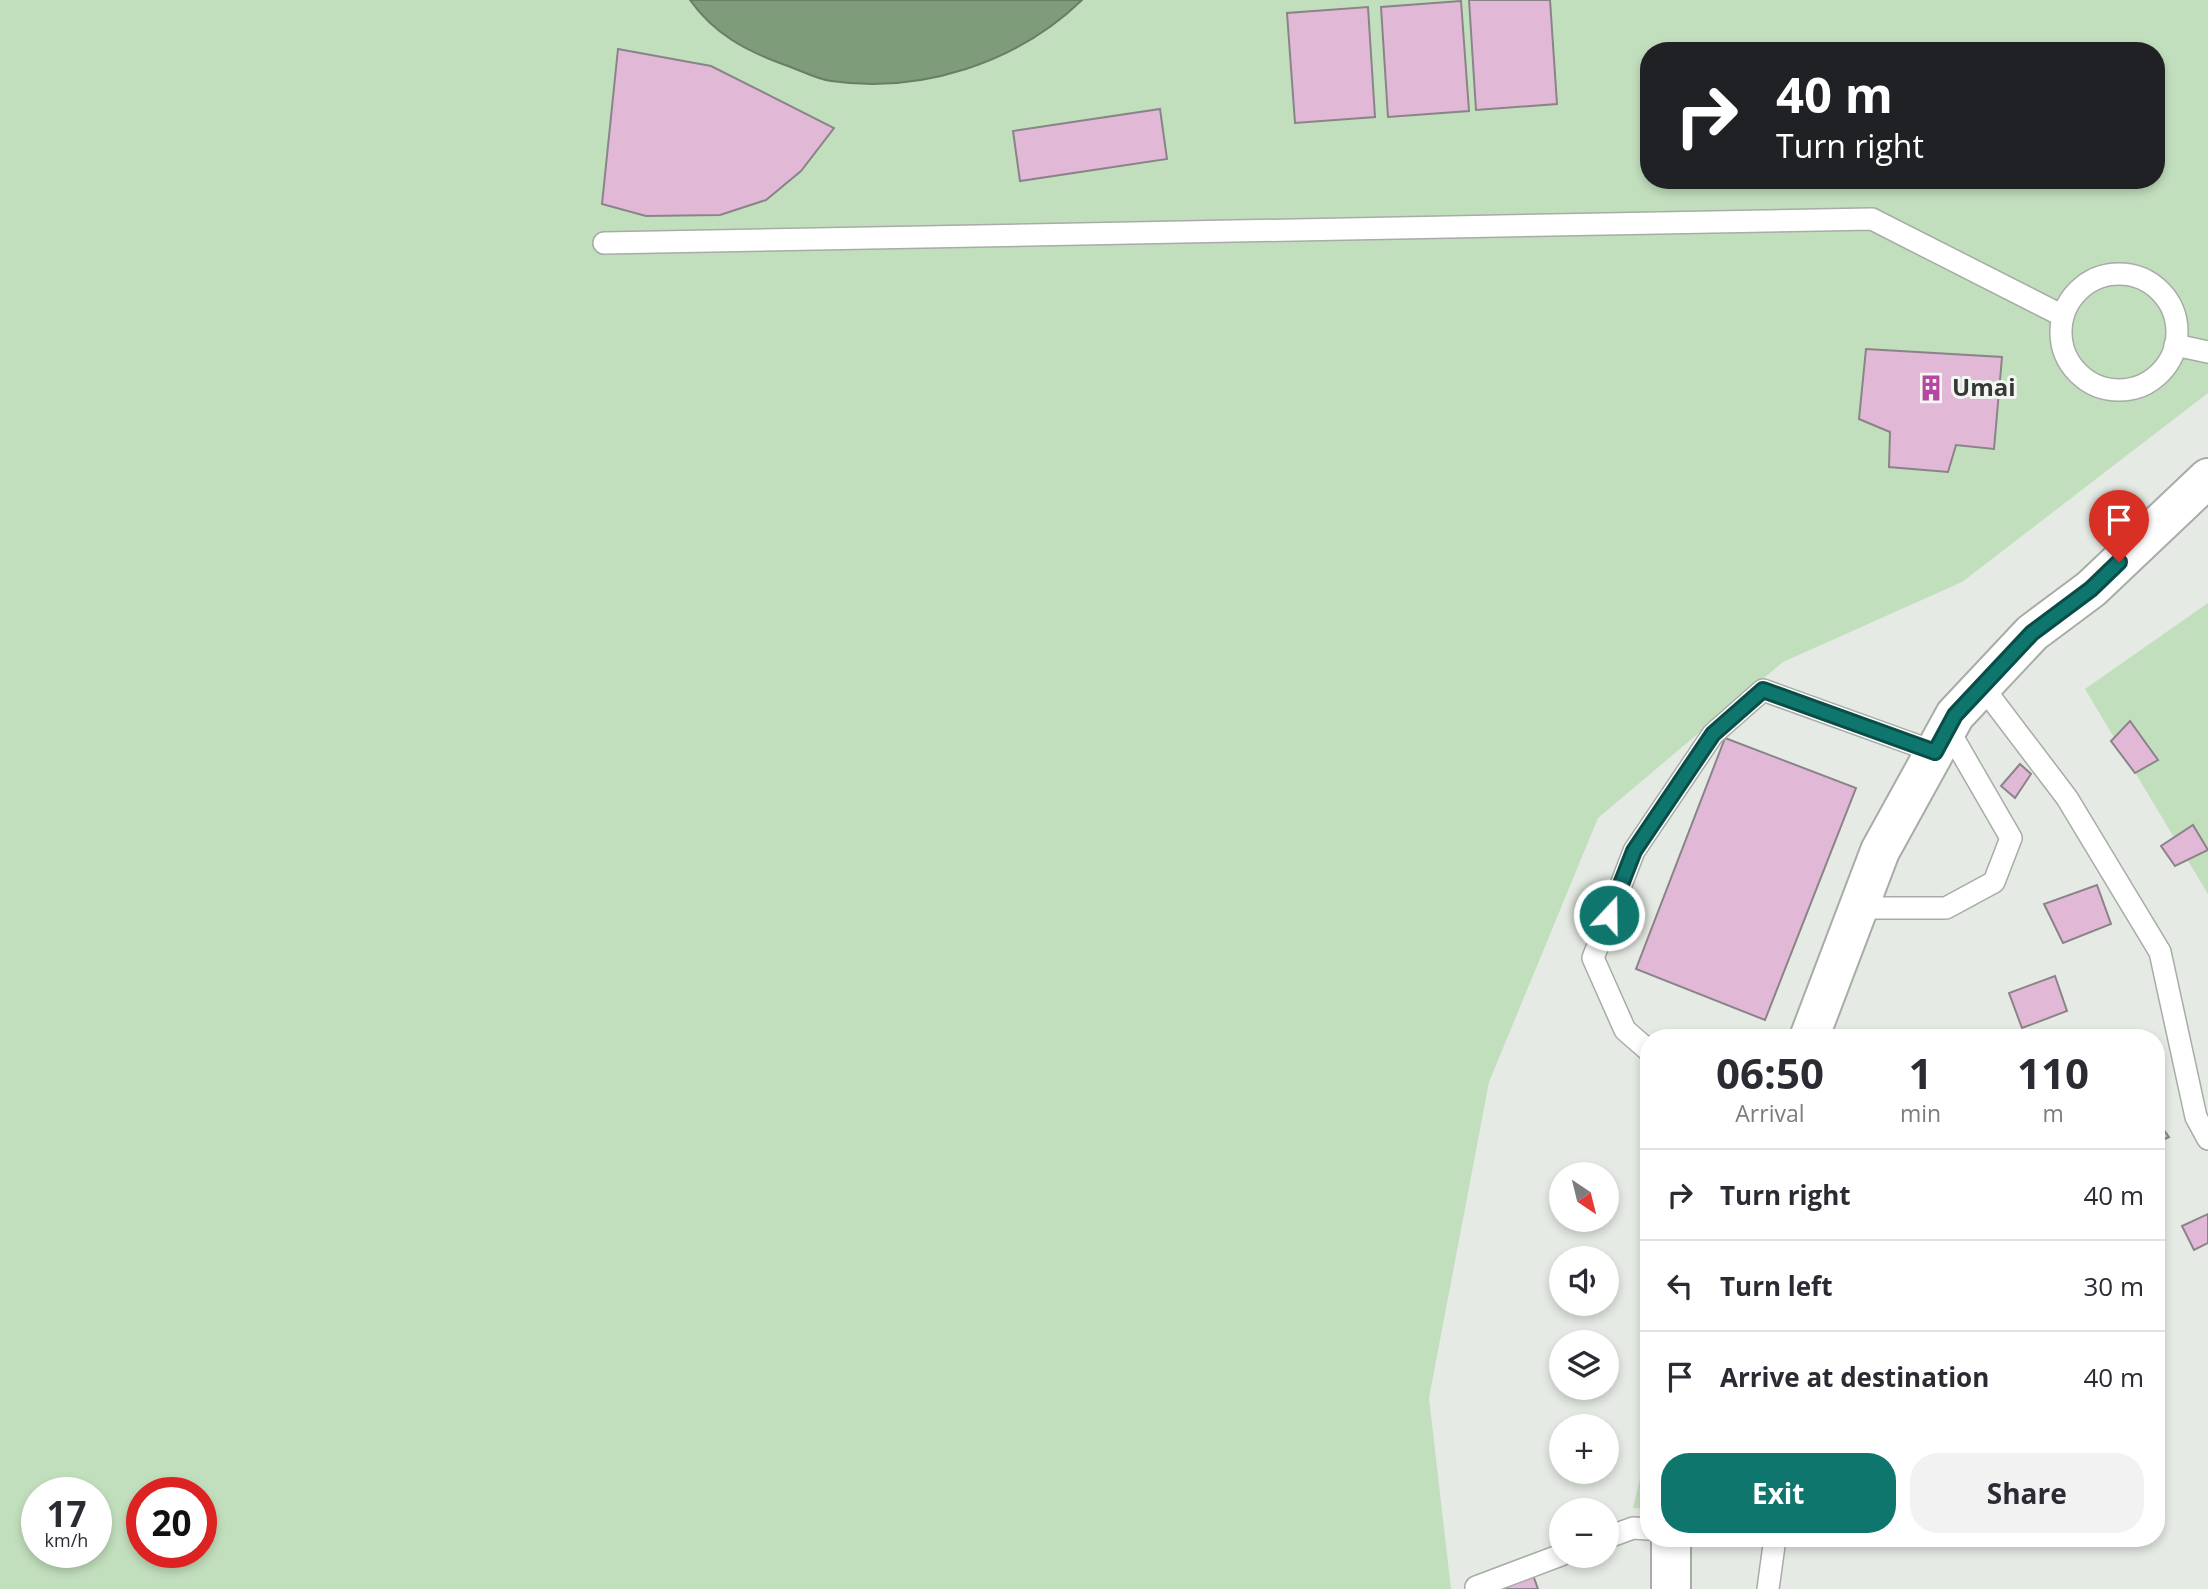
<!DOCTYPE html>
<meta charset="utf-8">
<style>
:root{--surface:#fff;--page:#f2f2f3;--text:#2b2b33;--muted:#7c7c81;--line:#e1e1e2;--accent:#0f766e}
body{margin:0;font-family:"Open Sans",sans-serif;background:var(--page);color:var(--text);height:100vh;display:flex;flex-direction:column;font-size:26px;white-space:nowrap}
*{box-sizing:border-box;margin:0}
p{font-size:23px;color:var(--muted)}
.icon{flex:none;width:38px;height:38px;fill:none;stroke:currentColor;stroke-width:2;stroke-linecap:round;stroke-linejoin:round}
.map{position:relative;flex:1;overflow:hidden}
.panel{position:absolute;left:1640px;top:1029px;width:525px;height:518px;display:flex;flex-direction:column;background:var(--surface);border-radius:28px;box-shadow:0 4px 10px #0003}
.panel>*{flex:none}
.top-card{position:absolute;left:1640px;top:42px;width:525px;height:147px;border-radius:28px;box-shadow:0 4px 10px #0003;background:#202124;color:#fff;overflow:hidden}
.needle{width:46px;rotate:145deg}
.tools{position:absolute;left:1549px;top:1162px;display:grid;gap:14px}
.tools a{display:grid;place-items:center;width:70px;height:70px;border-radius:50%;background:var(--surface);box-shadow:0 4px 10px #0003;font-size:35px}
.speed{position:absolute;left:21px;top:1477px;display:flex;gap:14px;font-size:35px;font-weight:700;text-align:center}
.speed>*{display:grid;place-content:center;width:91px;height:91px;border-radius:50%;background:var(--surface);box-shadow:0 4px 10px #0003;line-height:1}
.speed small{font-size:18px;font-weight:400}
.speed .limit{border:10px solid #d22;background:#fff;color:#111}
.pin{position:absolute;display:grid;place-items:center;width:60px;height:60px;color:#fff;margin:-72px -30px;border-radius:50% 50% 50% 0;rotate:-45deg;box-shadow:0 0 7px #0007}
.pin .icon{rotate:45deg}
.me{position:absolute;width:77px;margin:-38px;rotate:21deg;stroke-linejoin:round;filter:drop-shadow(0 0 5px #0008)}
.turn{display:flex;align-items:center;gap:24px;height:147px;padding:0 21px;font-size:32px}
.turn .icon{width:91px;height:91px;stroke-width:2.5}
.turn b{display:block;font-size:49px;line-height:60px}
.eta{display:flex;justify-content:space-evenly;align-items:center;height:119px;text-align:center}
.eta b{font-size:42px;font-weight:700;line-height:49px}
.action{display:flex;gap:14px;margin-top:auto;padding:14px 21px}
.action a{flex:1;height:80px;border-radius:28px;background:var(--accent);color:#fff;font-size:28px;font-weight:700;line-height:80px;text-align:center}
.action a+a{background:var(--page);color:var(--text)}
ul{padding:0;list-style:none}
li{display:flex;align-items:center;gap:21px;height:91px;padding:0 21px;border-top:2px solid var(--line)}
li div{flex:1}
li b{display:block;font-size:26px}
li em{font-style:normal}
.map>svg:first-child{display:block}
.green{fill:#c2dfbd;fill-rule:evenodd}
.water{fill:#7e9c79;stroke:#687e65;stroke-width:2}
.building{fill:#e1b9d7;stroke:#8a8488;stroke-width:2}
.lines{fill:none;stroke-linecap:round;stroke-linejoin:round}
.service-casing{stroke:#a7aca6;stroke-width:24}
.tertiary-casing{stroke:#a7aca6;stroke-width:42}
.service{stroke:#fff;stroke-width:21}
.tertiary{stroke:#fff;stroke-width:38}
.route-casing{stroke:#0a4d48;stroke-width:18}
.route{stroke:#0f766e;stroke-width:12}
.labels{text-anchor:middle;stroke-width:6;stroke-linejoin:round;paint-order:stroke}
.poi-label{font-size:24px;font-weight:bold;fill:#363836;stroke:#f2f7f1;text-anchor:start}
</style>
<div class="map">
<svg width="2208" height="1589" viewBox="0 0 2208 1589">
<rect width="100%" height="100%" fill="#e5eae4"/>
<!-- green -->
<g class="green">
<path d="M0,0h690l2,3 344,35 46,-38h1126v393l-246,189 -179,80 -185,156 -109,264 -60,316 22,191h-1451zM1648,51h508v129h-508zM37,1493h59v59h-59zM142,1493h59v59h-59z"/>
<path d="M2208,603v291l-123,-205z"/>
<path d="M1648,1445v57l-1,7 -14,-1z"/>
</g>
<!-- water -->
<path class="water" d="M690,0h392c-65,63 -161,94 -251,81 -15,-2 -31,-11 -46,-16 -39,-14 -71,-31 -95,-65z"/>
<!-- building -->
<g class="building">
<path d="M1469,0h81l7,104 -81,6z"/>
<path d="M1461,1l8,110 -81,6 -7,-110z"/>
<path d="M1368,7l7,110 -80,6 -8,-110z"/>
<path d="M618,49l93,17 123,62 -33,43 -35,29 -46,15 -74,1 -44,-12z"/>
<path d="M1160,109l7,50 -147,22 -7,-50z"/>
<path d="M1866,349l136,8 -8,92 -38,-4 -8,27 -59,-5 1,-35 -31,-13z"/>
<path d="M2130,721l28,39 -23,13 -24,-32z"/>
<path d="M1725,738l131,50 -91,232 -129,-51z"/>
<path d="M2020,764l11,10 -16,24 -14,-12z"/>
<path d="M2193,825l15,25 -33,16 -14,-20z"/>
<path d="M2097,885l14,39 -48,19 -19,-39z"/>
<path d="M2055,976l12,35 -45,17 -13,-35z"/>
<path d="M2156,1119l13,18 -13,6z"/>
<path d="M2208,1214v29l-14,7 -12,-24z"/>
<path d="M1533,1575l5,14h-43z"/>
</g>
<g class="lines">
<!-- service casing -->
<g class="service-casing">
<g id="service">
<path d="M604,243l1268,-24 191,97"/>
<circle cx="2119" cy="332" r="58"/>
<path d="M2175,345l33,7"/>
<path d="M1982,686l85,112 93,154 36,165 12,22"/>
<path d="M1858,908h88l48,-26 17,-44 -63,-109"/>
<path d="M1648,1050l-23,-20 -32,-72 41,-107 79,-117 50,-44 172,62"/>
<path d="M1606,1538l27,-10 15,1"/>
<path d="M1476,1587l85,-32"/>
<path d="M1768,1589l7,-51"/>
</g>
</g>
<!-- tertiary casing -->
<g class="tertiary-casing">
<g id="tertiary">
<path d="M1809,1038l71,-187 75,-136 77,-82 59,-44 117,-111"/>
<path d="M1671,1538v51"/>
</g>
</g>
<!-- service -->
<use href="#service" class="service"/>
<!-- tertiary -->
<use href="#tertiary" class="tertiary"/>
</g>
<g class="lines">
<!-- route casing -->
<g class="route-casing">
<path id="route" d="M1609,915l25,-64 79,-117 50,-44 172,62 20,-37 77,-82 59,-44 28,-27"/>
</g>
<!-- route -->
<use href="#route" class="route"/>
</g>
<!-- icons -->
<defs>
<g id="building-bare" transform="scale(2.1)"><path d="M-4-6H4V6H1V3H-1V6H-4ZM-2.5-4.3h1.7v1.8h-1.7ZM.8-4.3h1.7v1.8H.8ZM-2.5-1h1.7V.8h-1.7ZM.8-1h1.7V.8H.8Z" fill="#b746a2" stroke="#f2f7f1" stroke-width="2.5" paint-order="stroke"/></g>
</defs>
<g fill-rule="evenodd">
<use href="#building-bare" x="1931" y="388"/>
</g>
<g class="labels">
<!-- poi labels -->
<g class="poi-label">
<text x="1952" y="396">Umai</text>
</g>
</g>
</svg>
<div class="tools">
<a><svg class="needle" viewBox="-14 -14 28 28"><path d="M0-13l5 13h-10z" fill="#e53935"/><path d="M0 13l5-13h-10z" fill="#7c7c81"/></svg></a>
<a><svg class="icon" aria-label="sound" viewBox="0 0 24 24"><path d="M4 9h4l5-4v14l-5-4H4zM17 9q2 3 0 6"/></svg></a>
<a><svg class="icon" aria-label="layers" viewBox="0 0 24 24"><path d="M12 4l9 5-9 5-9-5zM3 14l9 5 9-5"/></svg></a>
<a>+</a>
<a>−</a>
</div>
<div class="speed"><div>17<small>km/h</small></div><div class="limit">20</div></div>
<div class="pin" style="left:2119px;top:562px;background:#d93025"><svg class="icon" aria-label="arrive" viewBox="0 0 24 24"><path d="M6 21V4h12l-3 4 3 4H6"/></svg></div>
<svg class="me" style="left:1609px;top:915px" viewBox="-20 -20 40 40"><circle r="17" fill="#0f766e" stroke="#fff" stroke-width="3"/><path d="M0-11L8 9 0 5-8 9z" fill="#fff"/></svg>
<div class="top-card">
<div class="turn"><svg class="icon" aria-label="right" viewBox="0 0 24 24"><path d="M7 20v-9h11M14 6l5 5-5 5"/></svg><div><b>40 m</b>Turn right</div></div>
</div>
<section class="panel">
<div class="eta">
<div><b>06:50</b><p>Arrival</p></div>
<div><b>1</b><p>min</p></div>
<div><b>110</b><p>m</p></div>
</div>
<ul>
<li><svg class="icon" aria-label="right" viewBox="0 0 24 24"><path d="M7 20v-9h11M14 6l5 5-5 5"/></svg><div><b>Turn right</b></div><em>40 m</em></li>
<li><svg class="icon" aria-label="left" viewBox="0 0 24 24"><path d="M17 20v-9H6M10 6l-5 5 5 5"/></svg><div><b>Turn left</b></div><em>30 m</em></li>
<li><svg class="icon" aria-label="arrive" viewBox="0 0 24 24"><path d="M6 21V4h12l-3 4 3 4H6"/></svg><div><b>Arrive at destination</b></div><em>40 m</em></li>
</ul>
<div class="action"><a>Exit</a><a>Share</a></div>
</section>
</div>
